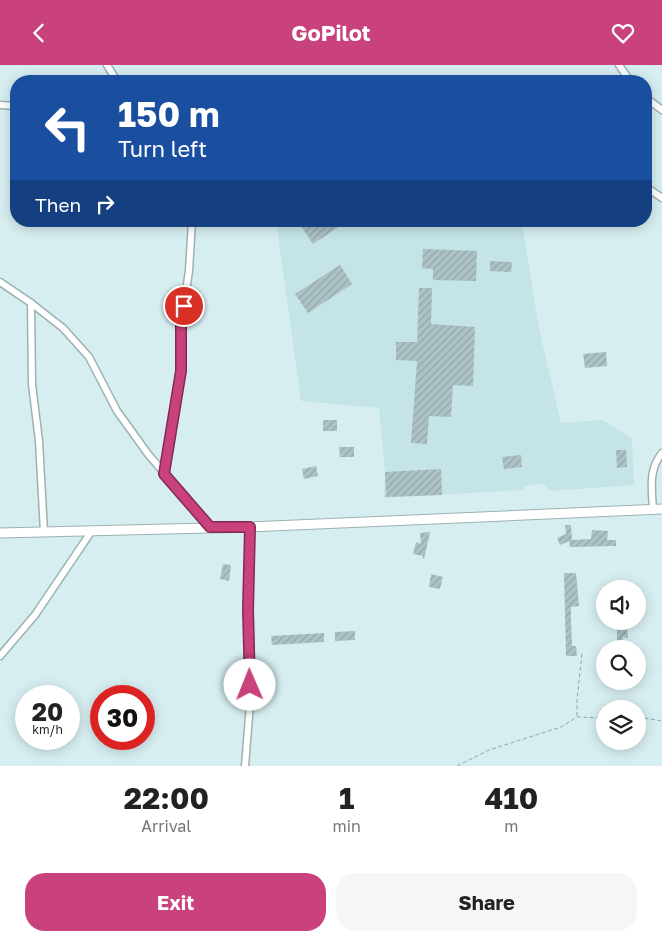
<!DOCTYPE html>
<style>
:root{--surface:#fff;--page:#f6f6f6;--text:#222;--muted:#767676;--accent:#c9417d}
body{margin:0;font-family:"Golos Text",sans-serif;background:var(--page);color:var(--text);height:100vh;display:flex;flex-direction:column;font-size:19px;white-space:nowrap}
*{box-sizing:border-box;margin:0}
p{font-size:16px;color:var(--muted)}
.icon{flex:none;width:28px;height:28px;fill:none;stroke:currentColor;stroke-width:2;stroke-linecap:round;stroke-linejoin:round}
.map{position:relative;height:701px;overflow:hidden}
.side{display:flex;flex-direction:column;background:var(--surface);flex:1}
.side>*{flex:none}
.banner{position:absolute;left:10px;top:10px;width:642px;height:152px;border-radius:20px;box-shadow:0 2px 12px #0003;background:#1a4fa0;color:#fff;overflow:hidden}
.fabs{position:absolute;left:596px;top:515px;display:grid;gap:10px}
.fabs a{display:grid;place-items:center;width:50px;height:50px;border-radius:50%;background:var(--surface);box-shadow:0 2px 12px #0003;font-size:25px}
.speed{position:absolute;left:15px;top:620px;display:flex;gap:10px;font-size:25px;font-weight:700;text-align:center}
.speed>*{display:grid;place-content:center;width:65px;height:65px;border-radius:50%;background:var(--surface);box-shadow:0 2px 12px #0003;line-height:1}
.speed small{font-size:12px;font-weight:400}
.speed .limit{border:8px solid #d22;background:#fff;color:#111}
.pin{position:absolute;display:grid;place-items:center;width:42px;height:42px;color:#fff;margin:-21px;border:2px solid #fff;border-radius:50%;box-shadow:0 1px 5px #0007}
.me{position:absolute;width:55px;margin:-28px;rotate:359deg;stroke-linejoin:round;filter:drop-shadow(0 0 4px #0008)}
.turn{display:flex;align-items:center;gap:18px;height:105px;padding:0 25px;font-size:22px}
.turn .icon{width:65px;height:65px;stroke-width:2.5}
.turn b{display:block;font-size:35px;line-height:42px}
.then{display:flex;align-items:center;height:48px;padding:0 25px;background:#0003;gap:10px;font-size:19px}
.eta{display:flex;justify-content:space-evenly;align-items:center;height:85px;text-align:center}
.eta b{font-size:30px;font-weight:700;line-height:35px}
.action{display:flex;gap:10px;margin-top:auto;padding:10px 25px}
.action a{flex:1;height:58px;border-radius:20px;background:var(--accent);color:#fff;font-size:20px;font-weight:700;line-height:58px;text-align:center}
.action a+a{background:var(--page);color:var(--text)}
header{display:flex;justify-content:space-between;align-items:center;height:65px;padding:0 25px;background:var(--accent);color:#fff;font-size:22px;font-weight:700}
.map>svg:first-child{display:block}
.built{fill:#c4e4e8}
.building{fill:url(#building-hatch)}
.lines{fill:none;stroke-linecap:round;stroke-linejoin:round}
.minor-casing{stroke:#9cb1b4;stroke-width:9}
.secondary-casing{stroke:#9cb1b4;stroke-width:11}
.path{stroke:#93a5a7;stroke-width:1;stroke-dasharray:4 2.5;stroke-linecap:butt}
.minor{stroke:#fff;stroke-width:6}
.secondary{stroke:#fff;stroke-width:9}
.route-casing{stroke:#832a51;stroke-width:12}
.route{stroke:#c9417d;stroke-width:9}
</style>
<header><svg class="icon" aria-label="back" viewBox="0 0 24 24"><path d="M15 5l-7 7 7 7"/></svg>GoPilot<svg class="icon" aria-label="heart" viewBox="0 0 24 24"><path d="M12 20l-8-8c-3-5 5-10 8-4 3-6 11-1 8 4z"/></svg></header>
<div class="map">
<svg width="662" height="701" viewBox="0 0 662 701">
<defs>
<pattern id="building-hatch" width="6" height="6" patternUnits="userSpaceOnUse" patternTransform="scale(1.25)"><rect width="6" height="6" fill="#acc2c5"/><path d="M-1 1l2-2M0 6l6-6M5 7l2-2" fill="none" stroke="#93a6a9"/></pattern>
</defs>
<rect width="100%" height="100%" fill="#d7eef1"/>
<!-- built -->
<path class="built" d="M276,156h246l16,103 23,99 42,-3 29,19 2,46 -83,6 -9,-8 -16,3 -4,4 -138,8 1,-26 -6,-64 -78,-7z"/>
<!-- building -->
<g class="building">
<path d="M306,156h42l-35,23 -13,-19z"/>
<path d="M423,184l54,2 -1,30 -43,-1v-11l-11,-1z"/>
<path d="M490,196l22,1 -1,10 -21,-1z"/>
<path d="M340,200l12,19 -44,29 -13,-19z"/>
<path d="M419,223h13l-1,36 44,3 -2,59 -20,-1 -2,32 -22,-1 -2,28 -16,-1 6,-82 -21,-1v-18h21z"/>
<path d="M606,287l1,14 -22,2 -2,-14z"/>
<rect x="323" y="355" width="14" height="11"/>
<path d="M339,382h15v10h-14z"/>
<path d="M616,385h10l1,17 -10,1z"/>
<path d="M521,390l1,12 -18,2 -2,-12z"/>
<path d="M316,401l2,10 -14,3 -2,-10z"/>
<path d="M441,404l1,26 -56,2 -1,-25z"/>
<path d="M565,460h6l1,15 19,-1 1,-9 16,1 -1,9h9v6l-46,1 -1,-6 -9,4 -3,-7 9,-4z"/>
<path d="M430,467l-6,27h-1v-3l-10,-2 3,-12 5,2 -1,-11z"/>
<path d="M223,499l8,1 -2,16 -9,-2z"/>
<path d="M564,508h12l3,33 -8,1v13l1,26h4l1,10h-11z"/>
<path d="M431,509l12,3 -3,12 -11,-2z"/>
<path d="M627,561l1,12 -5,-1v12h-6v-22z"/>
<path d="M355,566v9l-20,1v-9z"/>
<path d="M324,568v9l-52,3 -1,-9z"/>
</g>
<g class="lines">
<!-- minor casing -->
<g class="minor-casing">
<g id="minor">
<path d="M107,0l10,16"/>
<path d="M619,0l11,16"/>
<path d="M646,33l16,12"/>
<path d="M0,40l16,1"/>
<path d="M646,122l16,11"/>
<path d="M0,217l31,21 32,25 26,29 28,54 31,43 62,73"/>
<path d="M31,238l1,81 7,57 5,91"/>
<path d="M164,409l17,-103v-48l8,-52 3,-50"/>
<path d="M653,445c-1,-20 -5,-40 9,-57"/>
<path d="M0,591l35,-41 56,-83"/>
<path d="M245,701l5,-62 -2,-94 2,-83"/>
</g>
</g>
<!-- secondary casing -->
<g class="secondary-casing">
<path id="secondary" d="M0,468l250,-6 412,-18"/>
</g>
<!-- path -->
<g class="path">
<path d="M577,651v-16l5,-47"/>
<path d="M638,652l24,4"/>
<path d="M457,701l32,-16 72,-23 16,-10 28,1"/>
</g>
<!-- minor -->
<use href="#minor" class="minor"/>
<!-- secondary -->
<use href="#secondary" class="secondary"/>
</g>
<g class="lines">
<!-- route casing -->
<g class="route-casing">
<path id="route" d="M184,241l-3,17v48l-17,103 46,53h40l-2,83 2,75"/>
</g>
<!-- route -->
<use href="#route" class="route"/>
</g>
</svg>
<div class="fabs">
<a><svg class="icon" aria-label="sound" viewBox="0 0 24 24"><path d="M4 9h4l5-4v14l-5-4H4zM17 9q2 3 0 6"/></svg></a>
<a><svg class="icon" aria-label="search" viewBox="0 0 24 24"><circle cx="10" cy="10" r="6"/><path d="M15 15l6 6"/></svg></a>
<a><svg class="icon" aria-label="layers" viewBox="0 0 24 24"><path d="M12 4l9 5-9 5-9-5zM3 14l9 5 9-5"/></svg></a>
</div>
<div class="speed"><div>20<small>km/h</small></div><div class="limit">30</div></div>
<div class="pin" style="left:184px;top:241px;background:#d93025"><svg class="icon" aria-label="arrive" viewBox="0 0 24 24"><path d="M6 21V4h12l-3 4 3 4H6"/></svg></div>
<svg class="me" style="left:250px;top:620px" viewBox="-20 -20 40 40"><circle r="19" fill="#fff"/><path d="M0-13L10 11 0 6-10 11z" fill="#c9417d"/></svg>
<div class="banner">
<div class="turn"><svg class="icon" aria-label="left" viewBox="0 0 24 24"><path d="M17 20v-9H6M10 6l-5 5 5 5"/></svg><div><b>150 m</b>Turn left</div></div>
<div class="then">Then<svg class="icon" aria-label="right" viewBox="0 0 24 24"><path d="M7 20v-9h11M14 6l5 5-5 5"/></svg></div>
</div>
</div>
<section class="side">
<div class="eta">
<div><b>22:00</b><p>Arrival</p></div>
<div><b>1</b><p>min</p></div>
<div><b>410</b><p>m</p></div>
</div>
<div class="action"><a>Exit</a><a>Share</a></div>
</section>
